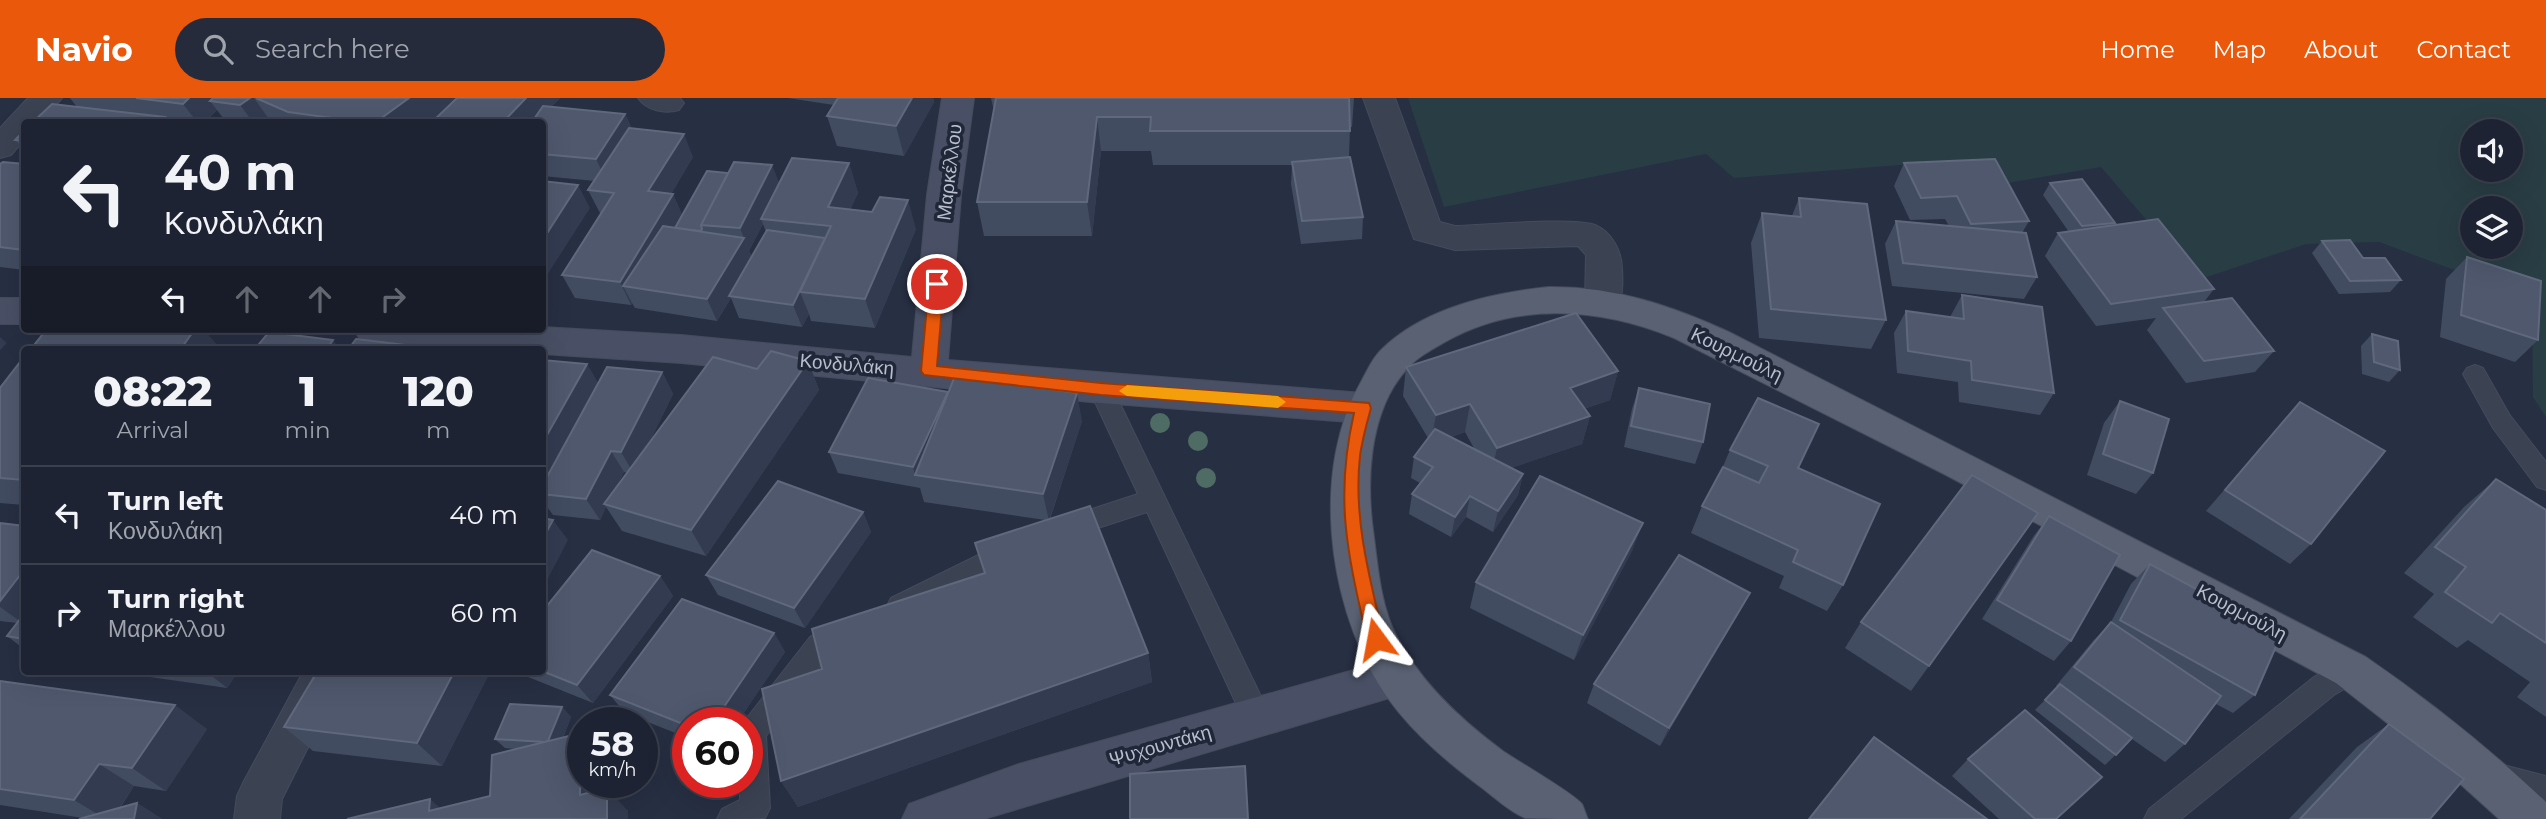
<!DOCTYPE html>
<meta charset="utf-8">
<style>
:root{--surface:#1d2332;--page:#252b3a;--text:#f1f3f6;--muted:#a0a4ac;--line:#3b404d;--accent:#ea580c}
body{margin:0;font-family:Montserrat,sans-serif;background:var(--page);color:var(--text);height:100vh;display:flex;flex-direction:column;font-size:26px;white-space:nowrap}
*{box-sizing:border-box;margin:0}
p{font-size:23px;color:var(--muted)}
.icon{flex:none;width:38px;height:38px;fill:none;stroke:currentColor;stroke-width:2;stroke-linecap:round;stroke-linejoin:round}
.map{position:relative;flex:1;overflow:hidden}
.sheet{position:absolute;left:21px;top:248px;width:525px;height:329px;display:flex;flex-direction:column;background:var(--surface);border-radius:7px;box-shadow:0 7px 28px #0002,0 0 0 2px var(--line)}
.sheet>*{flex:none}
.guide{position:absolute;left:21px;top:21px;width:525px;height:214px;border-radius:7px;box-shadow:0 7px 28px #0002,0 0 0 2px var(--line);background:#1d2332;color:var(--text);overflow:hidden}
.controls{position:absolute;left:2460px;top:21px;display:grid;gap:14px}
.controls a{display:grid;place-items:center;width:63px;height:63px;border-radius:50%;background:var(--surface);box-shadow:0 7px 28px #0002,0 0 0 2px var(--line);font-size:35px}
.speed{position:absolute;left:567px;top:609px;display:flex;gap:14px;font-size:35px;font-weight:700;text-align:center}
.speed>*{display:grid;place-content:center;width:91px;height:91px;border-radius:50%;background:var(--surface);box-shadow:0 7px 28px #0002,0 0 0 2px var(--line);line-height:1}
.speed small{font-size:18px;font-weight:400}
.speed .limit{border:10px solid #d22;background:#fff;color:#111}
.pin{position:absolute;display:grid;place-items:center;width:60px;height:60px;color:#fff;margin:-30px;border:4px solid #fff;border-radius:50%;box-shadow:0 2px 7px #0007}
.me{position:absolute;width:77px;margin:-38px;rotate:347deg;stroke-linejoin:round;filter:drop-shadow(0 0 5px #0008)}
.turn{display:flex;align-items:center;gap:24px;height:147px;padding:0 28px;font-size:32px}
.turn .icon{width:91px;height:91px;stroke-width:2.5}
.turn b{display:block;font-size:49px;line-height:60px}
.lanes{display:flex;align-items:center;height:66px;padding:0 28px;background:#0003;justify-content:center;gap:35px;direction:ltr}
.lanes .off{opacity:.35}
.eta{display:flex;justify-content:space-evenly;align-items:center;height:119px;text-align:center}
.eta b{font-size:42px;font-weight:800;line-height:49px}
ul{padding:0;list-style:none}
li{display:flex;align-items:center;gap:21px;height:98px;padding:0 28px;border-top:2px solid var(--line)}
li div{flex:1}
li b{display:block;font-size:26px}
li em{font-style:normal}
header{display:flex;align-items:center;gap:42px;box-sizing:border-box;height:98px;padding:0 35px;background:var(--accent);color:#fff}
header strong{font-size:33px}
nav{display:flex;gap:38px;margin-inline-start:auto;font-size:24px}
.search{width:490px;height:63px;background:var(--page);display:flex;align-items:center;gap:18px;box-sizing:border-box;padding:0 24px;border-radius:38px;color:var(--muted);font-size:26px}
.map>svg:first-child{display:block}
.green{fill:#293d44;fill-rule:evenodd}
.lines{fill:none;stroke-linecap:round;stroke-linejoin:round}
.lane-casing{stroke:#454b5c;stroke-width:2}
.street-casing{stroke:#454b5c;stroke-width:2}
.secondary-casing{stroke:#454b5c;stroke-width:2}
.primary-casing{stroke:#454b5c;stroke-width:2}
.lane{fill:#3b4252;fill-rule:evenodd}
.street{fill:#3b4252;fill-rule:evenodd}
.secondary{fill:#495065;fill-rule:evenodd}
.primary{fill:#596172;fill-rule:evenodd}
.tree{fill:#4f6c64}
.wall{fill:#424c61;fill-rule:evenodd}
.shaded-wall{fill:#323b50}
.building{fill:#4f586d;stroke:#5f687c;stroke-width:2}
.route{fill:#ea580c;stroke:#983908;stroke-width:2}
.slow{fill:#f59e0b}
.labels{text-anchor:middle;stroke-width:7;stroke-linejoin:round;paint-order:stroke}
.street-label{font-size:19px;fill:#b8becc;stroke:#202738}
</style>
<header>
<strong>Navio</strong>
<div class="search"><svg class="icon" aria-label="search" viewBox="0 0 24 24"><circle cx="10" cy="10" r="6"/><path d="M15 15l6 6"/></svg>Search here</div>
<nav><a>Home</a><a>Map</a><a>About</a><a>Contact</a></nav>
</header>
<div class="map">
<svg width="2546" height="721" viewBox="0 0 2546 721">
<rect width="100%" height="100%" fill="#272f43"/>
<!-- green -->
<path class="green" d="M1408,0h1138v319l-13,-20 -1,-98 -153,-57 -73,2 -108,36 -97,-113 -93,16 -29,-24 -245,19 -28,-24 -262,53zM2473,33h38v39h-38zM2473,110h38v39h-38z"/>
<g class="lines">
<!-- lane casing -->
<g class="lane-casing">
<g id="lane">
<path d="M2475,267l8,3 26,46 37,48v28l-9,-3 -44,-59 -30,-54 4,-6z"/>
<path d="M1101,282l8,3 4,6 154,320 4,9 -4,9 -10,4 -10,-4 -100,-215 -83,27 -9,-4 -4,-7 4,-7 83,-27 -49,-105 4,-6z"/>
<path d="M1011,441l9,3 4,8 -4,8 -111,56 -9,3 -9,-3 -4,-8 4,-8z"/>
<path d="M845,522l9,4 4,8 -4,8 -24,13 -64,83 4,72 -5,10 -48,1 5,-10 18,-9v-18h7v-59h-4l67,-86z"/>
<path d="M2351,560l10,3 4,9 -4,9 -27,16 -153,124h-37l5,-10 165,-132z"/>
</g>
</g>
<!-- street casing -->
<g class="street-casing">
<g id="street">
<path d="M28,0h34l-21,24h-17v18l-13,15 -11,3v-30z"/>
<path d="M638,0h42l4,5 -5,7c-14,4 -32,1 -41,-12z"/>
<path d="M1363,0h32l45,124 15,4c28,-1 120,-9 140,-1 17,7 27,27 27,44 1,15 1,30 -7,42l-12,4 -12,-4 -6,-9 1,-47 -8,-9 -123,4 -41,-11z"/>
<path d="M303,574h43l-64,127 -2,20h-46l3,-23 7,-15z"/>
<path d="M2496,665l50,13v42l-66,-19 -7,-15 7,-15z"/>
</g>
</g>
<!-- secondary casing -->
<g class="secondary-casing">
<g id="secondary">
<path d="M942,0h32l-13,97 -13,165 415,33 13,5 6,10 -6,10 -13,5 -262,-20 -420,-40 -139,-9v-4l-170,-8 -13,-4 -5,-9h188v-2l139,8 231,22 15,-162z"/>
<rect x="0" y="200" width="24" height="26"/>
<path d="M1396,560l15,5 6,14 -6,14 -15,5 -412,123h-82l7,-15 110,-40z"/>
</g>
</g>
<!-- primary casing -->
<g class="primary-casing">
<path id="primary" d="M1548,189c65,-1 122,18 181,45l637,325c64,44 124,92 180,145v17h-47l-71,-64 -92,-72 -392,-209 -270,-136c-74,-30 -157,-37 -229,4 -14,8 -29,16 -39,28 -38,43 -40,114 -32,167 4,31 7,69 22,98 24,47 65,85 107,116 16,11 70,42 79,53 2,4 4,11 6,15 -15,0 -50,0 -63,-1 -15,-6 -31,-21 -43,-30 -39,-29 -79,-63 -104,-105 -51,-84 -67,-216 -16,-303 6,-11 11,-23 20,-31 42,-41 109,-56 166,-62z"/>
</g>
<!-- lane -->
<use href="#lane" class="lane"/>
<!-- street -->
<use href="#street" class="street"/>
<!-- secondary -->
<use href="#secondary" class="secondary"/>
<!-- primary -->
<use href="#primary" class="primary"/>
</g>
<!-- trees -->
<g class="tree">
<circle cx="1160" cy="325" r="10"/>
<circle cx="1198" cy="343" r="10"/>
<circle cx="1206" cy="380" r="10"/>
</g>
<!-- wall -->
<g class="wall">
<path d="M70,0h490l-9,9 74,7 7,15 61,28 -22,37h2l9,21 97,-32 70,-20 9,30 -8,17 66,19 -41,99 -64,-7 -2,-7 -7,13 -63,-9 -8,-20 -14,23 -82,-13 -3,-5 -1,2 -56,-7 -13,-23 39,-62h-1l-12,-23 7,-9 -53,-5v-54h-316l-9,-12 -12,12h-172l44,-15zM763,126l3,8 -14,25 -3,-6z"/>
<path d="M788,0h145l1,4 -30,54 -67,-10 -10,-30 7,-11z"/>
<path d="M991,0h363l-2,29h-2l-1,30 14,60 -1,22 -61,5 -10,-60 1,-19h-139l-2,-14h-50l-9,85h-108l-7,-34 17,-91z"/>
<path d="M24,33v20l-9,-11z"/>
<path d="M1904,65l125,58 -7,12 15,44 -13,22 -132,-13 -7,-42 11,-23 53,5 -4,-7 -35,1 -16,-34z"/>
<path d="M0,66h24v106l-24,-3z"/>
<path d="M2050,85l65,40 -2,2 101,64 -10,13 70,49 -19,21 -69,11 -39,-53 9,-12 -60,8 -51,-70 13,-23 11,-1 -26,-37z"/>
<path d="M1799,100l87,122 -15,29 -112,-11 -8,-95 11,-30 30,3z"/>
<path d="M2322,143l41,17 38,22 -11,12 -51,2 -27,-41z"/>
<path d="M2467,159l71,83 -23,22 -75,-25 6,-58z"/>
<path d="M1962,197l92,98 -14,22 -81,-13 -1,-20 -61,-9 -3,-40 12,-22 44,6z"/>
<path d="M2372,236l28,36 -11,12 -27,-8 -1,-28z"/>
<path d="M24,259v148l-24,-2v-115z"/>
<path d="M542,262l56,23 64,-11 11,22 -24,49 108,-74 51,-8 11,29 -113,166 -84,-25 -16,-24 -6,13 -47,-5 -11,-15zM624,374l3,1 -11,14z"/>
<path d="M1406,269l212,4 -8,29 -26,9 6,7 -8,28 -71,24 12,6 -5,21 -25,37 -27,-15 -15,20 -42,-23 3,-20 8,-11 -9,-5 3,-21 14,-19 -25,-42zM1465,334l10,18 -24,-13z"/>
<path d="M1639,290l64,54 -8,22 -71,-17 8,-38z"/>
<path d="M948,294v1l134,28 -32,98 98,134 4,29 -354,125 -17,-26 41,-112 162,-96 61,-53 -121,-18 -4,-14 -82,-15 -9,-21z"/>
<path d="M2120,303l33,72 -17,21 -49,-19 17,-52z"/>
<path d="M2300,304l11,142 -21,20 -84,-53z"/>
<path d="M1730,352l68,18 45,117 -16,26 -48,-23 5,-12 -93,-43 11,-27 19,-35z"/>
<path d="M2496,381l50,31v207l-29,-20 13,-15 -62,-42 -11,8 -44,-31 21,-23 -30,-21 60,-66z"/>
<path d="M863,414l8,20 -66,96 -87,-33 -12,-20z"/>
<path d="M2049,418l22,125 -17,20 -72,-42 51,-82z"/>
<path d="M0,425l24,3v123l-17,-13 10,-13 -17,-2z"/>
<path d="M1633,451l-59,111 -104,-52 6,-26z"/>
<path d="M2150,466l105,131 -22,18 -17,-9 -31,40 -20,18 -33,-23 -27,26 -70,-55 23,-23 -2,-1 37,-45 18,-19 20,-38z"/>
<path d="M660,478l13,20 -80,107 -70,-28 -3,-3h22v-60z"/>
<path d="M1750,495l-11,20 -79,133 -73,-43 7,-19z"/>
<path d="M1861,524l68,44 -18,25 -66,-43z"/>
<path d="M774,535l11,19 -48,71h-49v15l-63,-25 -15,-18z"/>
<path d="M115,574h123l-11,16z"/>
<path d="M490,574l-48,94 -129,-15 -29,-24z"/>
<path d="M0,583l207,48 -41,62 -32,-5 -14,22 17,-5 25,16h-83l4,-1 -83,-13z"/>
<path d="M562,609l9,10 -8,21 38,52 27,21v8h-281l94,-11 49,-12 25,-47 -10,-1 -10,-9z"/>
<path d="M2389,626l41,95h-141l68,-72z"/>
<path d="M1968,661l88,60h-57l-47,-43z"/>
</g>
<!-- shaded-wall -->
<g class="shaded-wall">
<path d="M189,0h39l-18,3 7,9 -12,12h-8l-14,-18z"/>
<path d="M250,0h4l17,24h-18l-13,-17z"/>
<path d="M409,0h58l-33,24h-58z"/>
<path d="M526,0h34l-23,24h-34z"/>
<path d="M912,0h21l1,4 -30,54 -8,-30z"/>
<path d="M625,16l11,23 -29,45 -11,-23z"/>
<path d="M165,19l5,5h-10z"/>
<path d="M1097,19l4,34 -9,85 -5,-34z"/>
<path d="M684,36l9,23 -34,57 -11,-23z"/>
<path d="M849,65l9,30 -20,44 -10,-30z"/>
<path d="M772,67l9,22 -20,32 2,5 -14,27 -9,-23z"/>
<path d="M578,87l12,23 -48,75v-42z"/>
<path d="M673,96l10,23 -42,72 -18,-3 9,17 -1,2 -11,-23z"/>
<path d="M908,102l8,29 -41,99 -10,-29z"/>
<path d="M744,140l9,23 -24,35 2,2 -14,23 -10,-22z"/>
<path d="M800,194l9,22 -7,13 -9,-22z"/>
<path d="M195,231h8l19,21h-42z"/>
<path d="M0,239l7,6 -7,7z"/>
<path d="M333,242l8,10h-15z"/>
<path d="M808,263l11,29 -113,166 -15,-26z"/>
<path d="M587,266l13,22 -58,105v-47z"/>
<path d="M1618,273l-8,29 -47,16 7,-28z"/>
<path d="M662,274l11,22 -39,80 -13,-22z"/>
<path d="M948,294l6,21 -39,62 -2,-8z"/>
<path d="M1077,295l5,28 -33,100 -6,-27z"/>
<path d="M1470,306l-5,28 -34,11 5,-28z"/>
<path d="M1590,318l-8,28 -91,31 6,-27z"/>
<path d="M611,353l13,21 -17,33 -3,-1 2,3 -6,13 -14,-21z"/>
<path d="M1523,376l-5,21 -25,37 5,-21z"/>
<path d="M1470,398l-4,21 -15,20 4,-20z"/>
<path d="M863,414l8,20 -66,96 -11,-20z"/>
<path d="M553,422l15,20 -26,50v-50z"/>
<path d="M1643,425l-10,26 -59,111 9,-25z"/>
<path d="M24,472v54l-24,-17v-6z"/>
<path d="M660,478l13,20 -80,107 -16,-18z"/>
<path d="M1750,495l-11,20 -79,133 9,-18z"/>
<path d="M774,535l11,19 -48,71h-24z"/>
<path d="M1148,555l4,29 -354,125 -17,-26z"/>
<path d="M207,574h31l-11,16z"/>
<path d="M454,574h36l-48,94 -25,-23z"/>
<path d="M175,607l32,24 -41,62 -34,-23z"/>
<path d="M562,609l9,10 -14,35 -9,-10z"/>
<path d="M581,635l2,2v47h18v36l-21,-23z"/>
<path d="M99,666l35,22 -22,33h-6l-32,-19z"/>
<path d="M607,690l21,23v8h-21z"/>
<path d="M430,701l23,20 -24,-8z"/>
<path d="M137,705l25,16h-28z"/>
</g>
<!-- building -->
<g class="building">
<path d="M136,0h53l-6,6z"/>
<path d="M213,0h37l-10,7 -30,-4z"/>
<path d="M256,0h153l-33,24h-14l-74,-10z"/>
<path d="M457,0h69l-23,24h-71z"/>
<path d="M838,0h74l-16,28 -69,-10z"/>
<path d="M996,0h353l1,33h-200l1,-14h-54l-10,85h-110z"/>
<path d="M52,6l113,13 -5,5h-127z"/>
<path d="M543,8l82,8 -29,45 -54,-5v-32h-10z"/>
<path d="M629,30l55,6 -36,57 25,3 -53,88 -58,-7 52,-82 -26,-3z"/>
<path d="M24,33v10l-9,-1z"/>
<path d="M1350,59l13,60 -61,4 -10,-59z"/>
<path d="M792,60l57,5 -21,44 44,5 8,-15 28,3 -43,99 -65,-7 31,-66 -70,-7z"/>
<path d="M1995,61l34,62 -58,3 -14,-28 -36,2 -17,-35z"/>
<path d="M3,64l21,2v86l-24,-3v-83z"/>
<path d="M734,64l38,3 -32,63 -39,-3z"/>
<path d="M707,73l21,2 -27,52 1,4 -1,2 -26,-3z"/>
<path d="M2082,81l33,44 -33,3 -32,-43z"/>
<path d="M542,83l36,4 -36,56z"/>
<path d="M1799,100l68,6 19,116 -115,-11 -9,-96 39,4z"/>
<path d="M2158,121l56,70 -103,15 -53,-71z"/>
<path d="M1896,123l130,12 11,44 -134,-14z"/>
<path d="M663,128l81,12 -37,61 -84,-13z"/>
<path d="M767,132l58,8 -32,67 -64,-9z"/>
<path d="M2350,142l13,18h22l16,22 -51,1 -28,-40z"/>
<path d="M2467,159l74,24 -3,59 -77,-25z"/>
<path d="M1962,197l80,12 12,86 -82,-13 -1,-19 -63,-10 -2,-40 58,8z"/>
<path d="M2232,200l42,53 -70,10 -41,-53z"/>
<path d="M1576,215l42,58 -48,17 20,28 -93,32 -27,-44 -34,11 -30,-48z"/>
<path d="M47,231h148l-15,21h-150z"/>
<path d="M269,234l64,8 -7,10h-72z"/>
<path d="M2372,236l26,7 2,29 -26,-8z"/>
<path d="M356,241l75,9 -1,2h-82z"/>
<path d="M771,253l37,10 -117,169 -87,-26 109,-147 44,12z"/>
<path d="M24,259v123l-24,-2v-90z"/>
<path d="M542,262l45,4 -45,80z"/>
<path d="M607,269l55,5 -41,80 -10,-1 -25,48 -44,-5v-8z"/>
<path d="M955,278l122,17 -34,101 -128,-19z"/>
<path d="M868,280l80,14 -35,75 -84,-15z"/>
<path d="M1639,290l71,16 -7,38 -72,-16z"/>
<path d="M1758,300l61,26 -21,44 82,36 -37,81 -50,-23 5,-12 -96,-44 21,-39 36,16 9,-17 -38,-16z"/>
<path d="M2120,303l49,18 -16,54 -50,-19z"/>
<path d="M2300,304l85,49 -74,93 -86,-54z"/>
<path d="M1435,331l88,45 -25,37 -28,-15 -15,21 -43,-23 21,-27 -19,-10z"/>
<path d="M1972,377l66,38 -109,153 -68,-44z"/>
<path d="M1540,378l103,47 -60,112 -107,-53z"/>
<path d="M2496,381l50,31v133l-46,-30 -8,10 -47,-31 21,-25 -31,-20z"/>
<path d="M778,383l85,31 -69,96 -88,-33z"/>
<path d="M1090,408l58,147 -367,128 -19,-92 60,-20 -10,-40 173,-56 -10,-30z"/>
<path d="M2049,418l71,39 -49,86 -74,-41z"/>
<path d="M542,420l11,2 -11,20z"/>
<path d="M0,425l24,3v44l-24,31z"/>
<path d="M592,452l68,26 -83,109 -35,-14v-59z"/>
<path d="M1679,457l71,38 -81,135 -75,-44z"/>
<path d="M2150,466l131,71 -26,60 -135,-75z"/>
<path d="M682,501l92,34 -61,90h-25v3l-78,-31z"/>
<path d="M24,516v25l-17,-3z"/>
<path d="M2111,524l110,74 -36,48 -111,-77z"/>
<path d="M317,574h137l-37,71 -133,-16z"/>
<path d="M0,583l175,24 -43,63 -33,-4 -25,36 -74,-11z"/>
<path d="M2060,586l72,54 -16,17 -71,-55z"/>
<path d="M510,606l52,3 -14,34 -3,1 -50,-3z"/>
<path d="M2025,612l77,67 -46,42h-21l-67,-60z"/>
<path d="M2389,626l75,55 -34,40h-130z"/>
<path d="M581,635l-1,62 27,-7v31h-260l83,-20 -1,12 61,-15 2,-41z"/>
<path d="M1874,639l113,82h-178z"/>
<path d="M1245,668l3,53h-118v-45z"/>
<path d="M137,705l-3,16h-55z"/>
</g>
<!-- route -->
<path class="route" d="M937,180l7,6 -7,82 164,17 268,20 2,5c-4,15 -9,32 -11,48 -7,63 10,123 24,183l-2,6 -6,2 -9,-8c-19,-84 -33,-139 -13,-226l-253,-18 -177,-20 -3,-4 8,-87z"/>
<!-- slow -->
<path class="slow" d="M1127,287l151,11 8,6 -8,6 -151,-12 -8,-5z"/>
<g class="labels">
<!-- street labels -->
<g class="street-label">
<text transform="translate(949 74) rotate(-83)" y="7">Μαρκέλλου</text>
<text transform="translate(1737 256) rotate(26)" y="7">Κουρμούλη</text>
<text transform="translate(847 266) rotate(5)" y="7">Κονδυλάκη</text>
<text transform="translate(2242 514) rotate(28)" y="7">Κουρμούλη</text>
<text transform="translate(1160 647) rotate(-16)" y="7">Ψυχουντάκη</text>
</g>
</g>
</svg>
<div class="controls">
<a><svg class="icon" aria-label="sound" viewBox="0 0 24 24"><path d="M4 9h4l5-4v14l-5-4H4zM17 9q2 3 0 6"/></svg></a>
<a><svg class="icon" aria-label="layers" viewBox="0 0 24 24"><path d="M12 4l9 5-9 5-9-5zM3 14l9 5 9-5"/></svg></a>
</div>
<div class="speed"><div>58<small>km/h</small></div><div class="limit">60</div></div>
<div class="pin" style="left:937px;top:186px;background:#d93025"><svg class="icon" aria-label="arrive" viewBox="0 0 24 24"><path d="M6 21V4h12l-3 4 3 4H6"/></svg></div>
<svg class="me" style="left:1376px;top:541px" viewBox="-20 -20 40 40"><path d="M0-17L14 15 0 8-14 15z" fill="#ea580c" stroke="#fff" stroke-width="4"/></svg>
<div class="guide">
<div class="turn"><svg class="icon" aria-label="left" viewBox="0 0 24 24"><path d="M17 20v-9H6M10 6l-5 5 5 5"/></svg><div><b>40 m</b>Κονδυλάκη</div></div>
<div class="lanes"><svg class="icon" aria-label="left" viewBox="0 0 24 24"><path d="M17 20v-9H6M10 6l-5 5 5 5"/></svg><svg class="icon off" aria-label="ahead" viewBox="0 0 24 24"><path d="M12 20V5M6 11l6-6 6 6"/></svg><svg class="icon off" aria-label="ahead" viewBox="0 0 24 24"><path d="M12 20V5M6 11l6-6 6 6"/></svg><svg class="icon off" aria-label="right" viewBox="0 0 24 24"><path d="M7 20v-9h11M14 6l5 5-5 5"/></svg></div>
</div>
<section class="sheet">
<div class="eta">
<div><b>08:22</b><p>Arrival</p></div>
<div><b>1</b><p>min</p></div>
<div><b>120</b><p>m</p></div>
</div>
<ul>
<li><svg class="icon" aria-label="left" viewBox="0 0 24 24"><path d="M17 20v-9H6M10 6l-5 5 5 5"/></svg><div><b>Turn left</b><p>Κονδυλάκη</p></div><em>40 m</em></li>
<li><svg class="icon" aria-label="right" viewBox="0 0 24 24"><path d="M7 20v-9h11M14 6l5 5-5 5"/></svg><div><b>Turn right</b><p>Μαρκέλλου</p></div><em>60 m</em></li>
</ul>
</section>
</div>
